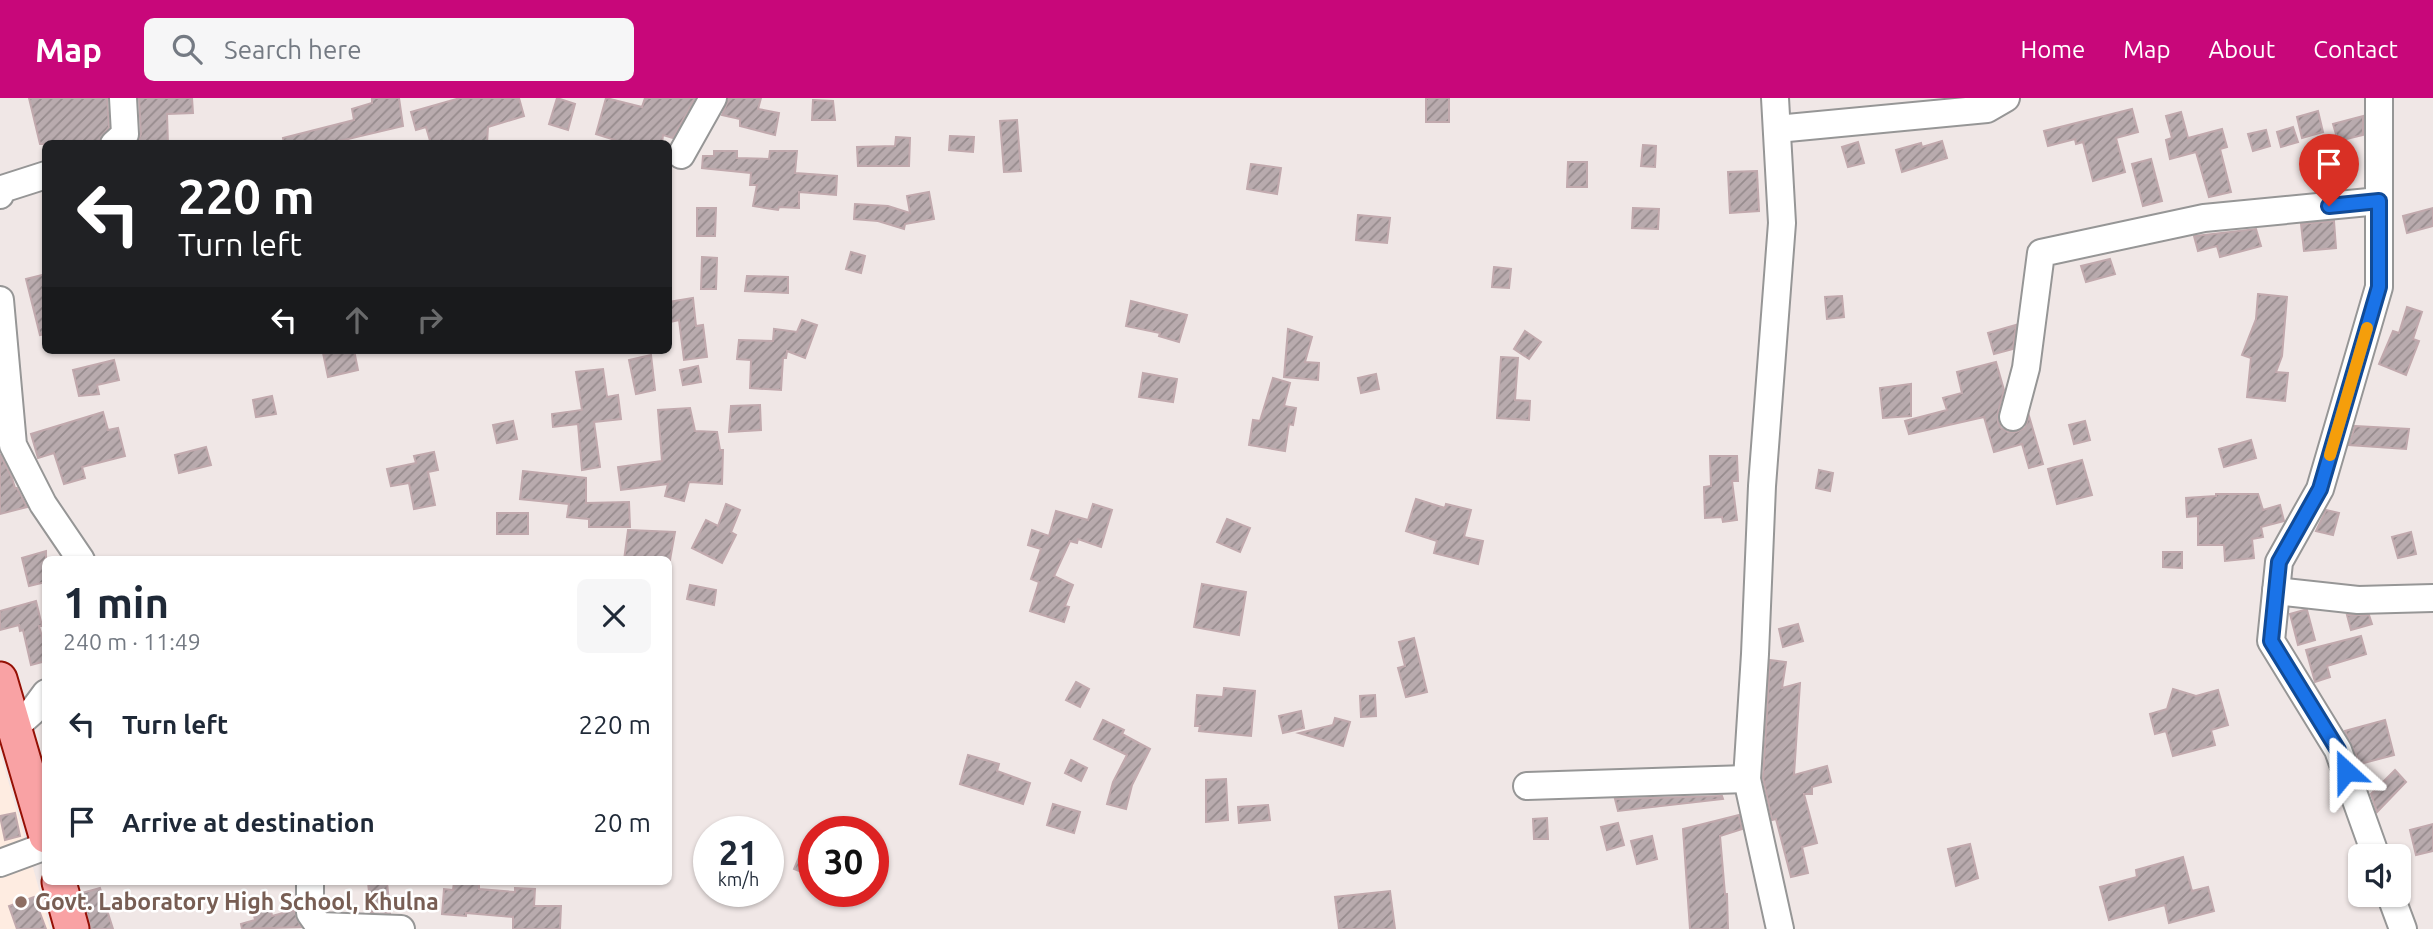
<!DOCTYPE html>
<meta charset="utf-8">
<style>
:root{--surface:#fff;--page:#f6f6f7;--text:#1f2937;--muted:#747a83;--accent:#c8077a}
body{margin:0;font-family:Ubuntu,sans-serif;background:var(--page);color:var(--text);height:100vh;display:flex;flex-direction:column;font-size:26px;white-space:nowrap}
*{box-sizing:border-box;margin:0}
p{font-size:23px;color:var(--muted)}
.icon{flex:none;width:38px;height:38px;fill:none;stroke:currentColor;stroke-width:2;stroke-linecap:round;stroke-linejoin:round}
.map{position:relative;flex:1;overflow:hidden}
.side{position:absolute;left:42px;top:458px;width:630px;height:329px;display:flex;flex-direction:column;background:var(--surface);border-radius:10px;box-shadow:0 2px 5px #0004}
.side>*{flex:none}
.guide{position:absolute;left:42px;top:42px;width:630px;height:214px;border-radius:10px;box-shadow:0 2px 5px #0004;background:#202124;color:#fff;overflow:hidden}
.tools{position:absolute;left:2348px;top:746px;display:grid;gap:14px}
.tools a{display:grid;place-items:center;width:63px;height:63px;border-radius:10px;background:var(--surface);box-shadow:0 2px 5px #0004;font-size:35px}
.speed{position:absolute;left:693px;top:718px;display:flex;gap:14px;font-size:35px;font-weight:700;text-align:center}
.speed>*{display:grid;place-content:center;width:91px;height:91px;border-radius:50%;background:var(--surface);box-shadow:0 2px 5px #0004;line-height:1}
.speed small{font-size:18px;font-weight:400}
.speed .limit{border:10px solid #d22;background:#fff;color:#111}
.pin{position:absolute;display:grid;place-items:center;width:60px;height:60px;color:#fff;margin:-72px -30px;border-radius:50% 50% 50% 0;rotate:-45deg;box-shadow:0 0 7px #0007}
.pin .icon{rotate:45deg}
.me{position:absolute;width:77px;margin:-38px;rotate:336deg;stroke-linejoin:round;filter:drop-shadow(0 0 5px #0008)}
.turn{display:flex;align-items:center;gap:24px;height:147px;padding:0 21px;font-size:32px}
.turn .icon{width:91px;height:91px;stroke-width:2.5}
.turn b{display:block;font-size:49px;line-height:60px}
.lanes{display:flex;align-items:center;height:66px;padding:0 21px;background:#0003;justify-content:center;gap:35px;direction:ltr}
.lanes .off{opacity:.35}
.round{display:grid;place-items:center;flex:none;width:74px;height:74px;border-radius:10px;background:var(--page)}
.head{display:flex;align-items:center;justify-content:space-between;height:119px;padding:0 21px}
h1{font-size:42px;font-weight:700;line-height:52px}
ul{padding:0;list-style:none}
li{display:flex;align-items:center;gap:21px;height:98px;padding:0 21px}
li div{flex:1}
li b{display:block;font-size:26px}
li em{font-style:normal}
header{display:flex;align-items:center;gap:42px;box-sizing:border-box;height:98px;padding:0 35px;background:var(--accent);color:#fff}
header strong{font-size:33px}
nav{display:flex;gap:38px;margin-inline-start:auto;font-size:24px}
.search{width:490px;height:63px;background:var(--page);display:flex;align-items:center;gap:18px;box-sizing:border-box;padding:0 24px;border-radius:10px;color:var(--muted);font-size:26px}
.map>svg:first-child{display:block}
.education{fill:#feece1}
.building{fill:url(#building-hatch);stroke:#c1a9ad;stroke-width:2}
.lines{fill:none;stroke-linecap:round;stroke-linejoin:round}
.minor-casing{stroke:#969696;stroke-width:30}
.major-casing{stroke:#951005;stroke-width:37}
.minor{stroke:#fff;stroke-width:26}
.major{stroke:#f9a2a4;stroke-width:33}
.route-casing{stroke:#114b97;stroke-width:18}
.route{stroke:#1a73e8;stroke-width:12}
.slow{stroke:#f59e0b;stroke-width:12}
.education-dot{fill:#8d6e63;stroke:#fff;stroke-width:2.5}
.labels{text-anchor:middle;stroke-width:5;stroke-linejoin:round;paint-order:stroke}
.education-label{font-size:23px;font-weight:bold;fill:#785e54;stroke:#fff;text-anchor:start}
</style>
<header>
<strong>Map</strong>
<div class="search"><svg class="icon" aria-label="search" viewBox="0 0 24 24"><circle cx="10" cy="10" r="6"/><path d="M15 15l6 6"/></svg>Search here</div>
<nav><a>Home</a><a>Map</a><a>About</a><a>Contact</a></nav>
</header>
<div class="map">
<svg width="2433" height="831" viewBox="0 0 2433 831">
<defs>
<pattern id="building-hatch" width="6" height="6" patternUnits="userSpaceOnUse" patternTransform="scale(1.75)"><rect width="6" height="6" fill="#b9abae"/><path d="M-1 1l2-2M0 6l6-6M5 7l2-2" fill="none" stroke="#968b8d"/></pattern>
</defs>
<rect width="100%" height="100%" fill="#f0e7e6"/>
<!-- education -->
<path class="education" d="M0,654l32,112 18,65h-50z"/>
<!-- building -->
<g class="building">
<path d="M29,0h78l2,29 -10,14 -8,3h-51z"/>
<path d="M139,0h53l1,15 -26,1 1,30h-31l4,-10z"/>
<path d="M372,0h27l4,28 -76,18h-43l-1,-6 71,-18 -2,-11 20,-6z"/>
<path d="M460,0h59l5,18 -36,11 -1,17h-56l-5,-17 -10,3 -5,-18z"/>
<path d="M557,0l18,6 -7,26 -19,-6z"/>
<path d="M606,0l36,9 3,-9h50l-22,40 -10,-3 -1,9h-47v-4l-19,-6z"/>
<path d="M729,0h32l-3,11 21,4 -4,22 -35,-9v-7l-18,-4z"/>
<rect x="1426" y="0" width="23" height="24"/>
<path d="M813,2l20,1 2,19h-23z"/>
<path d="M2132,11l6,23 -22,6 9,34 -32,9 -10,-39 -7,2 -1,-5 -27,7 -4,-15z"/>
<path d="M2318,13l5,21 -21,6 -5,-21z"/>
<path d="M2181,14l7,26 34,-9 5,18 -7,2 11,43 -22,5 -13,-45 -26,7 -4,-19 6,-2 -6,-22z"/>
<path d="M2363,18v19l-25,6 -5,-17z"/>
<path d="M1017,22l4,51 -17,1 -4,-51z"/>
<path d="M2293,29l5,15 -17,5 -4,-15z"/>
<path d="M2266,32l4,16 -17,5 -5,-17z"/>
<path d="M950,38l24,1 -1,15 -24,-2z"/>
<path d="M896,39l14,1 -1,28h-51l-1,-19 38,-1z"/>
<path d="M1942,43l5,17 -45,14 -6,-22 25,-7 1,4z"/>
<path d="M1858,44l6,21 -16,4 -6,-20z"/>
<path d="M1643,47l13,1 -1,21 -14,-1z"/>
<path d="M714,53h23v7l32,1 1,-8h27l-2,22 42,3 -1,19 -37,-3v16l-20,-1 -1,3 -25,-4 4,-21h-7l1,-12 -49,-5 1,-12h11z"/>
<path d="M2151,61l11,42 -19,5 -11,-42z"/>
<path d="M1568,64h19v25h-20z"/>
<path d="M1251,66l30,4 -4,26 -30,-5z"/>
<path d="M1757,73l2,40 -29,2 -2,-41z"/>
<path d="M929,94l5,27 -29,5 -1,5 -26,-8 -24,-2 1,-15 33,2 22,7 -3,-17z"/>
<path d="M697,110h19l-1,28h-18z"/>
<path d="M1633,110l26,1 -1,20 -26,-1z"/>
<path d="M2433,110v18l-26,7 -4,-17z"/>
<path d="M1358,117l32,3 -3,25 -31,-3z"/>
<path d="M2334,123l2,27 -32,3 -3,-27z"/>
<path d="M2256,131l5,17 -41,11 -3,-11 -19,5 -4,-15z"/>
<path d="M851,154l14,4 -4,17 -15,-4z"/>
<path d="M702,159l15,1 -1,31h-15z"/>
<path d="M2110,161l5,15 -29,8 -5,-16z"/>
<path d="M1494,169l17,2 -2,19 -17,-1z"/>
<path d="M46,176v60l-6,1 -14,-56z"/>
<path d="M747,178l41,1v16l-43,-2z"/>
<path d="M2258,196l29,3 -5,59 -6,16 12,1 -3,28 -38,-4 4,-39 -9,-3 14,-36z"/>
<path d="M1842,198l2,21 -17,2 -2,-22z"/>
<path d="M693,200l3,28 7,-1 4,32 -23,3 -5,-40 -9,2 -2,-20z"/>
<path d="M1131,203l56,14 -8,27 -20,-6 1,-3 -34,-7z"/>
<path d="M2407,209l15,5 -9,27 6,2 -13,34 -27,-11 14,-33 6,2z"/>
<path d="M802,222l15,5 -12,33 -18,-7 -1,7h-3l-2,32 -31,-2 1,-28 -14,-1 2,-19 34,1 1,-12 23,3z"/>
<path d="M2016,227l-3,24 -19,5 -6,-21z"/>
<path d="M1288,231l24,8 -7,25 14,1 -1,17 -34,-3z"/>
<path d="M1525,233l16,11 -12,17 -15,-10z"/>
<path d="M336,252h18l4,20 -30,7 -5,-24z"/>
<path d="M651,257l4,35 -19,4 -7,-34z"/>
<path d="M1501,259l17,1 -3,42 15,1 -1,19 -32,-2z"/>
<path d="M114,262l5,20 -22,5 2,9 -20,2 -6,-26z"/>
<path d="M1996,264l8,28 -6,23v9l3,6 7,4h8l9,-4 4,-12 14,48 -14,4 -7,-24 -28,8 -10,-35 -75,17 -4,-13 42,-11 -4,-12 19,-5 -5,-21z"/>
<path d="M698,268l3,16 -18,3 -3,-15z"/>
<path d="M603,271l4,28 11,-2 3,24 -27,3 6,45 -18,3 -4,-46 -25,3 -1,-13 30,-4 -6,-38z"/>
<path d="M1143,275l34,6 -4,23 -34,-5z"/>
<path d="M1376,276l3,15 -18,4 -3,-15z"/>
<path d="M1273,280l17,5 -6,23 12,2 -3,17 -4,-1 -4,27 -36,-6 4,-25 7,1z"/>
<path d="M1911,286v32l-28,2 -3,-30z"/>
<path d="M272,298l4,18 -20,3 -3,-17z"/>
<path d="M760,307l1,25 -32,2 2,-26z"/>
<path d="M690,310l5,23 22,1 3,18h3l-1,34 -33,-2 -5,19 -19,-5 3,-12 -47,6 -3,-23 44,-6 -4,-51z"/>
<path d="M103,314l5,18 10,-2 7,28 -43,11 3,11 -21,6 -10,-31 -16,5 -7,-24z"/>
<path d="M513,323l4,18 -20,4 -4,-18z"/>
<path d="M2085,323l5,19 -16,4 -5,-19z"/>
<path d="M2355,328l54,3 -3,20 -57,-4z"/>
<path d="M2251,342l5,18 -32,9 -5,-18z"/>
<path d="M206,349l5,18 -32,8 -4,-18z"/>
<path d="M434,354l4,18 -10,2 7,33 -21,4 -5,-26 -18,3 -4,-17 29,-6 -2,-7z"/>
<path d="M0,356l12,24 3,10h2l10,19 -27,7z"/>
<path d="M1710,358h27l1,25h-6l5,39 -14,2 -1,-5 -17,1 -1,-31 7,-1z"/>
<path d="M2082,362l10,35 -35,9 -9,-35z"/>
<path d="M1819,372l14,3 -3,18 -14,-3z"/>
<path d="M523,373l63,7v25l43,-1 1,25h-41v-8l-22,-2 2,-13 -49,-5z"/>
<path d="M2216,396h42l5,16 17,-5 4,16 -23,6 2,10 -11,2 2,19 -29,3 -1,-16h-26v-29l-11,1 -1,-19 30,-2z"/>
<path d="M1416,401l29,9 1,-4 25,6 -7,27 19,4 -5,23 -44,-11 3,-12 -31,-10z"/>
<path d="M726,406l14,6 -9,22 5,3 -14,28 -30,-15 14,-28 12,6z"/>
<path d="M1093,406l19,6 -11,37 -23,-8 -1,4 -7,-2 -16,35 19,9 -8,21 4,1 -5,15 -34,-11 9,-29 -8,-3 10,-30 -13,-4 4,-15 17,6 7,-25 32,9z"/>
<path d="M2326,412l13,3 -6,22 -17,-4z"/>
<rect x="497" y="415" width="31" height="21"/>
<path d="M1227,421l23,9 -10,24 -23,-10z"/>
<path d="M628,432l47,2 -5,28h-46z"/>
<path d="M2411,434l5,22 -18,4 -6,-21z"/>
<path d="M46,453v31l-17,4 -7,-28z"/>
<path d="M2163,454h19v16l-19,-1z"/>
<path d="M1202,486l44,8 -7,43 -45,-8z"/>
<path d="M690,487l26,5 -2,15 -27,-6z"/>
<path d="M36,503l6,25h-3l7,25v10l-15,4 -8,-35 -3,1 -1,-6 -19,5v-19z"/>
<path d="M2304,512h3l8,30 -17,5 -8,-31z"/>
<path d="M2347,517h22l3,9 -21,6z"/>
<path d="M1798,526l5,17 -20,6 -4,-18z"/>
<path d="M2361,538l5,18 -39,12 3,11 -15,5 -9,-32z"/>
<path d="M1414,540l13,54 -21,5 -8,-29 7,-2 -6,-24z"/>
<path d="M1770,562l16,2 -4,26 18,-5 -6,92 33,-9 4,16 -19,5v7h-8l13,49 -15,4 6,26 -17,4 -15,-58 -4,1 -9,-42z"/>
<path d="M1076,584l13,7 -9,18 -14,-7z"/>
<path d="M1224,590l31,3 -4,45 -52,-5 1,-5h-5l2,-31 26,2z"/>
<path d="M2173,591l23,7 22,-6 10,35 -17,5 4,15 -42,11 -7,-25 -11,3 -5,-20 17,-5z"/>
<path d="M1375,597l1,21 -15,1 -1,-21z"/>
<path d="M1301,613l3,17 -21,5 -4,-17z"/>
<path d="M1335,620l15,4 -7,24 -44,-13 34,-8z"/>
<path d="M1103,622l21,10 -2,4 28,15 -18,36 -6,24 -19,-5 6,-22 14,-27 -33,-16z"/>
<path d="M2385,622l9,35 -34,9 -15,-33z"/>
<path d="M968,657l31,9 -2,7 33,12 -7,21 -63,-20z"/>
<path d="M1071,662l16,8 -6,13 -16,-8z"/>
<path d="M2395,672l11,12 -29,30 -6,-18z"/>
<path d="M1226,681l2,41 -22,2v-42z"/>
<path d="M1722,698l1,3 -105,12 -3,-12z"/>
<path d="M1053,706l27,8 -6,21 -27,-8z"/>
<path d="M1268,707l2,15 -31,3 -1,-16z"/>
<path d="M15,715l5,23 -15,4 -5,-24z"/>
<path d="M1739,717l3,14 -22,7 5,58h2l1,35h-38l-7,-100z"/>
<path d="M1547,720l1,21h-14l-1,-20z"/>
<path d="M1618,725l6,22 -17,5 -6,-23z"/>
<path d="M2433,726v27l-17,4 -6,-25z"/>
<path d="M1652,738l5,23 -20,5 -6,-23z"/>
<path d="M1970,746l8,34 -22,8 -8,-37z"/>
<path d="M802,752l12,4v23l-20,-8z"/>
<path d="M2183,759l9,34 16,-4 6,24 -45,12 -4,-18 -56,15 -9,-33 37,-10 -1,-7z"/>
<path d="M368,784h19l3,31 -19,-1z"/>
<path d="M454,784h25v7l36,3v-4l20,1 -1,17h27l-1,23h-47v-12l-47,-4v3l-24,-2 2,-25 9,1z"/>
<path d="M100,790l13,41h-22l-9,-36z"/>
<path d="M1390,793l5,38h-56l-4,-32z"/>
<path d="M34,799l12,32h-29l-8,-23z"/>
<path d="M269,800l3,18 22,-6 7,17 -59,2 -1,-5 14,-4 -4,-19z"/>
</g>
<g class="lines">
<!-- minor casing -->
<g class="minor-casing">
<g id="minor">
<path d="M1775,0l7,125 -20,263 -7,168 -8,125 33,150"/>
<path d="M1777,31l210,-20 19,-11"/>
<path d="M114,46l11,-10 -2,-36"/>
<path d="M681,57l32,-57"/>
<path d="M0,97l2,-6 44,-14"/>
<path d="M0,202l13,145 30,59 38,56"/>
<path d="M2013,319l13,-49 15,-115 163,-35 175,-17"/>
<path d="M2276,493l82,9 75,-2"/>
<path d="M14,630l18,-16 14,-19"/>
<path d="M1527,688l220,-7"/>
<path d="M2376,758l-38,-106 -67,-109 8,-79 41,-73 59,-202v-189"/>
<path d="M0,765l46,-17"/>
<path d="M310,784v31l9,13 82,3"/>
<path d="M2390,796l13,35"/>
</g>
</g>
<!-- major casing -->
<g class="major-casing">
<g id="major">
<path d="M0,581l46,157"/>
<path d="M59,784l13,47"/>
</g>
</g>
<!-- minor -->
<use href="#minor" class="minor"/>
<!-- major -->
<use href="#major" class="major"/>
</g>
<g class="lines">
<!-- route casing -->
<g class="route-casing">
<path id="route" d="M2329,108l50,-5v86l-59,202 -41,73 -8,79 67,109 8,21"/>
</g>
<!-- route -->
<use href="#route" class="route"/>
<!-- slow -->
<path class="slow" d="M2330,357l37,-127"/>
</g>
<!-- markers -->
<circle class="education-dot" cx="21" cy="804" r="7"/>
<g class="labels">
<!-- education labels -->
<g class="education-label">
<text x="35" y="812">Govt. Laboratory High School, Khulna</text>
</g>
</g>
</svg>
<div class="tools">
<a><svg class="icon" aria-label="sound" viewBox="0 0 24 24"><path d="M4 9h4l5-4v14l-5-4H4zM17 9q2 3 0 6"/></svg></a>
</div>
<div class="speed"><div>21<small>km/h</small></div><div class="limit">30</div></div>
<div class="pin" style="left:2329px;top:108px;background:#d93025"><svg class="icon" aria-label="arrive" viewBox="0 0 24 24"><path d="M6 21V4h12l-3 4 3 4H6"/></svg></div>
<svg class="me" style="left:2346px;top:673px" viewBox="-20 -20 40 40"><path d="M0-17L14 15 0 8-14 15z" fill="#1a73e8" stroke="#fff" stroke-width="4"/></svg>
<div class="guide">
<div class="turn"><svg class="icon" aria-label="left" viewBox="0 0 24 24"><path d="M17 20v-9H6M10 6l-5 5 5 5"/></svg><div><b>220 m</b>Turn left</div></div>
<div class="lanes"><svg class="icon" aria-label="left" viewBox="0 0 24 24"><path d="M17 20v-9H6M10 6l-5 5 5 5"/></svg><svg class="icon off" aria-label="ahead" viewBox="0 0 24 24"><path d="M12 20V5M6 11l6-6 6 6"/></svg><svg class="icon off" aria-label="right" viewBox="0 0 24 24"><path d="M7 20v-9h11M14 6l5 5-5 5"/></svg></div>
</div>
<section class="side">
<div class="head"><div><h1>1 min</h1><p>240 m · 11:49</p></div><a class="round"><svg class="icon" aria-label="close" viewBox="0 0 24 24"><path d="M6 6l12 12M18 6L6 18"/></svg></a></div>
<ul>
<li><svg class="icon" aria-label="left" viewBox="0 0 24 24"><path d="M17 20v-9H6M10 6l-5 5 5 5"/></svg><div><b>Turn left</b></div><em>220 m</em></li>
<li><svg class="icon" aria-label="arrive" viewBox="0 0 24 24"><path d="M6 21V4h12l-3 4 3 4H6"/></svg><div><b>Arrive at destination</b></div><em>20 m</em></li>
</ul>
</section>
</div>
